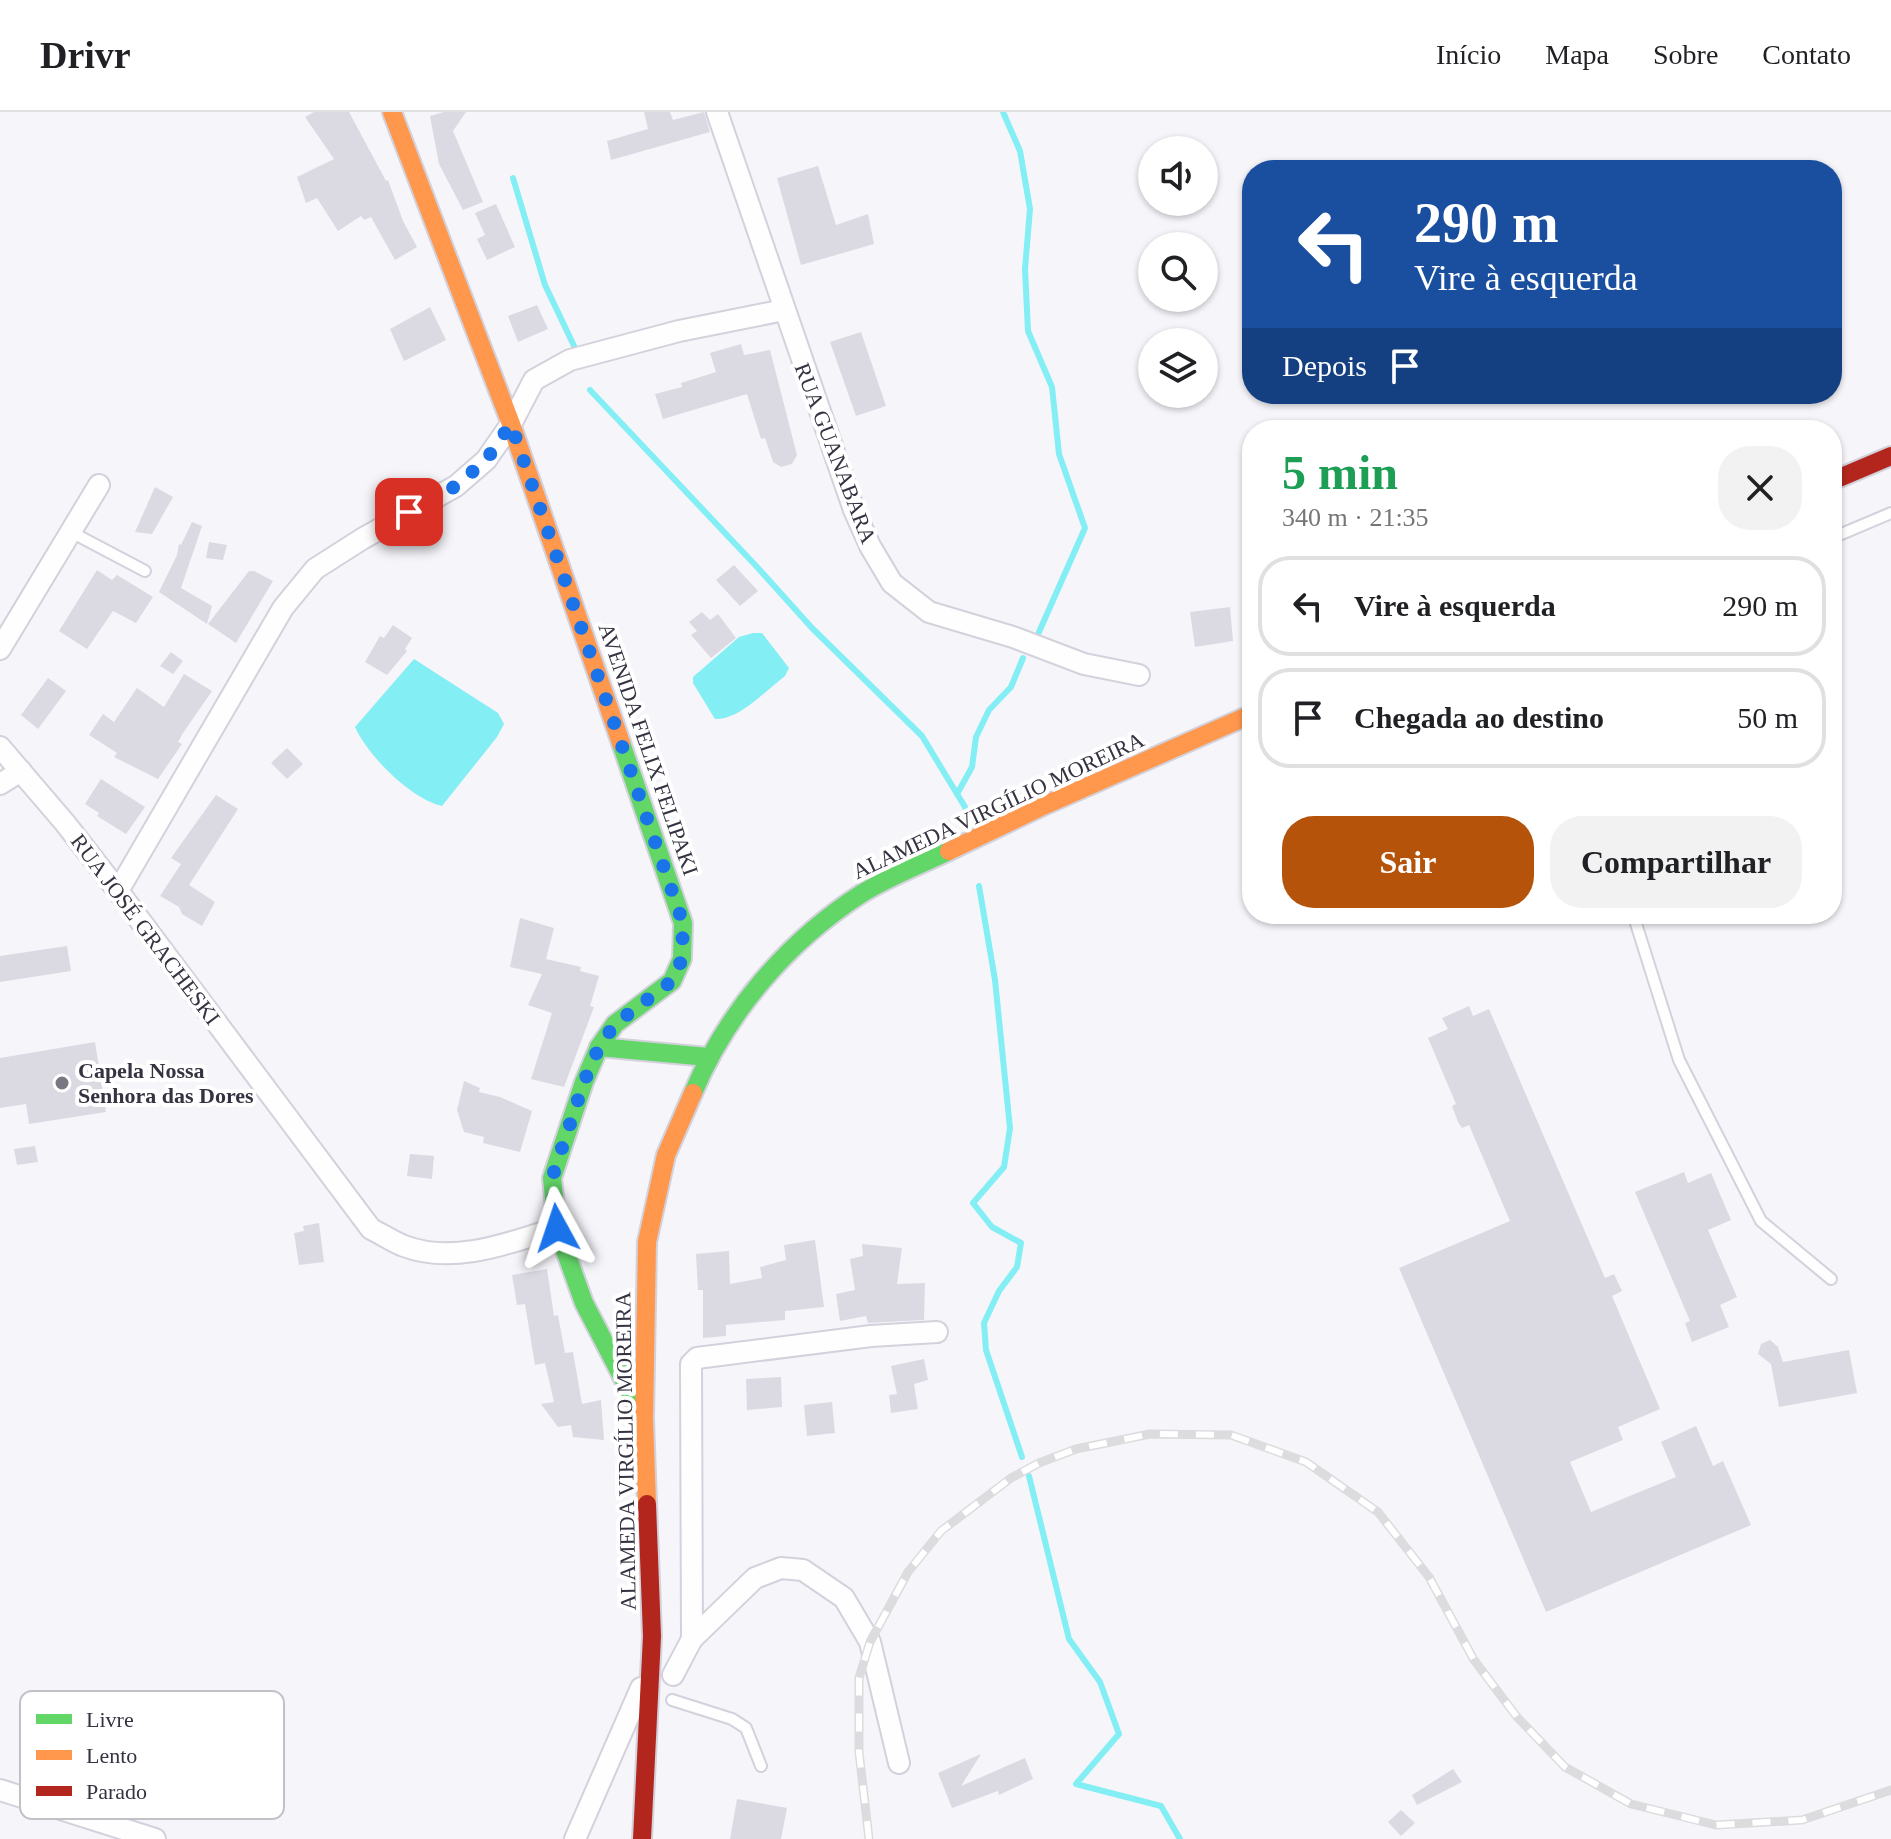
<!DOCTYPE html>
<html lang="pt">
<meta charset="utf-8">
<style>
:root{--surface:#fff;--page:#f2f2f2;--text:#202124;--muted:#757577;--line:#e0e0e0;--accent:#b45309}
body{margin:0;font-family:Georgia,serif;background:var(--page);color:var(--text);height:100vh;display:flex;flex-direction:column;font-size:30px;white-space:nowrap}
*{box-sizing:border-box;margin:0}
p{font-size:26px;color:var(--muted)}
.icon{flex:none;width:44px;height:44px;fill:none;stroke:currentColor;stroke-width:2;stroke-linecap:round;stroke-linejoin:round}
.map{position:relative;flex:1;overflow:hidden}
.drawer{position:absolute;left:1242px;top:308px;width:600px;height:504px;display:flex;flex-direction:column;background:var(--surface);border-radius:32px;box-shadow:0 2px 6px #0004}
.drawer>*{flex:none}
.top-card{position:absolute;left:1242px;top:48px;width:600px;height:244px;border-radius:32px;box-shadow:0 2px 6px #0004;background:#1a4fa0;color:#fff;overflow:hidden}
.tools{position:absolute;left:1138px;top:24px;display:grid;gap:16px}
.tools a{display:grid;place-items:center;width:80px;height:80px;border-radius:50%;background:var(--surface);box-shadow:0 2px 6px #0004;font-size:40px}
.pin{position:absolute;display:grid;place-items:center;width:68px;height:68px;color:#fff;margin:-34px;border-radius:16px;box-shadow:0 4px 12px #0006}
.me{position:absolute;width:88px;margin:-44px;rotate:355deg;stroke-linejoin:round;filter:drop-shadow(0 0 6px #0008)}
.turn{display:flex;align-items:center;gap:28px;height:168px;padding:0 40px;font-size:36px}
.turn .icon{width:104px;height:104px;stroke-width:2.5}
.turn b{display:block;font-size:56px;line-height:68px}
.then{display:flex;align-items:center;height:76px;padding:0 40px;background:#0003;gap:16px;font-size:30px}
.round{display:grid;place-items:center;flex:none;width:84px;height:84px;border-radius:32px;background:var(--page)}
.head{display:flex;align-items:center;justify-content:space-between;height:136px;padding:0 40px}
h1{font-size:48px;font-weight:800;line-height:60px;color:#1e9e55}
.cta{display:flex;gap:16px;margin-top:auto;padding:16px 40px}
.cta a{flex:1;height:92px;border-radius:32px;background:var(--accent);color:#fff;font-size:32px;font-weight:800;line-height:92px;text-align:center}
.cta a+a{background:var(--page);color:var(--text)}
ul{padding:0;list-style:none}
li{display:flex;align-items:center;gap:24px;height:100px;margin:0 16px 12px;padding:0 24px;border:4px solid var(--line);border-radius:32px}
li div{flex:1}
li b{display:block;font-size:30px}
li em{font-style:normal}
header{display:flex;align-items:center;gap:48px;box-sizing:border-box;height:112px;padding:0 40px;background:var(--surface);border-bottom:2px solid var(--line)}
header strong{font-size:38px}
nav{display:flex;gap:44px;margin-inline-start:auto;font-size:28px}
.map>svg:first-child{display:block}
.water{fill:#83eef4}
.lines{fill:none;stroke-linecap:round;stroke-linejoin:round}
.stream{stroke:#83eef4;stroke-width:6}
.building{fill:#dbdae3}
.lane-casing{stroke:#d3d2dc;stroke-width:14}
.street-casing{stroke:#d3d2dc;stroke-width:24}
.fast-casing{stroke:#d3d2dc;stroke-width:22}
.slow-casing{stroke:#d3d2dc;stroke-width:22}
.jam-casing{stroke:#d3d2dc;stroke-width:22}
.lane{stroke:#fefefe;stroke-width:10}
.street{stroke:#fefefe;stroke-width:20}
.fast{stroke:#63d668;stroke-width:18}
.slow{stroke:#ff974d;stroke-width:18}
.jam{stroke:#b3261e;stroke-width:18}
.rail-casing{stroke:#dcdcde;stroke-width:9}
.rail{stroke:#fff;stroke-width:6;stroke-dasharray:18;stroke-linecap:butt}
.route{stroke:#1a73e8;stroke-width:14;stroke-dasharray:0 25.2}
.poi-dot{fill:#797782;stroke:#fff;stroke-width:3}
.labels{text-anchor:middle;stroke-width:8;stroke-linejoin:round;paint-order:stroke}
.street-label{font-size:22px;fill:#353341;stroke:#fff}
.poi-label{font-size:22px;font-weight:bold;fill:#353341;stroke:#fff;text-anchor:start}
.key{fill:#fff;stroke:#c2c2c6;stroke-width:2}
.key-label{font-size:22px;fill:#353341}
</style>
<header>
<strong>Drivr</strong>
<nav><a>Início</a><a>Mapa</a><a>Sobre</a><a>Contato</a></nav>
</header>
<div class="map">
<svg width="1891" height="1727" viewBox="0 0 1891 1727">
<rect width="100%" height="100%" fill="#f6f5fa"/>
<!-- water -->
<g class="water">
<path d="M753,521h9l27,35 -4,8c-19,14 -45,44 -70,43l-22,-36v-6l46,-40z"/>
<path d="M414,547l84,54 6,11 -7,13 -55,69c-31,-7 -74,-50 -87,-79z"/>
</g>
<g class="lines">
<!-- stream -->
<g class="stream">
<path d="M1003,0l17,39 10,58 -5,60 3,62 24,56 7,67 26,74 -46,104"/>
<path d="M513,66l32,107 30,63"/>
<path d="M590,278l168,178 54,60 110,108 43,71 3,17"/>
<path d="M957,682l15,-27 4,-30 13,-27 22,-23 12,-29"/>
<path d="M979,774l16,94 15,148 -6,39 -31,36 19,24 29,16 -4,24 -18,24 -15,32 2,27 36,107"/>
<path d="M1029,1364l40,163 31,43 19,52 -43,50 85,22 19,33"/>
</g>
</g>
<!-- building -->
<g class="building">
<path d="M314,0h35l37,69 2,-1 15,41 14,26 -22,13 -24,-43 -7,3 -3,-4 -23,15 -21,-33 -11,5 -9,-26 37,-18 -29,-42z"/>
<path d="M444,0h22l-13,19 30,71 -20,8 -24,-46 -9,-48z"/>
<path d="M644,0h26l3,8 31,-8 6,20 -99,28 -4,-19 41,-12z"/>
<path d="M818,54l18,59 32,-11 6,30 -73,21 -24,-87z"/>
<path d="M496,92l19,43 -28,13 -10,-21 8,-4 -10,-22z"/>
<path d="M537,193l11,24 -30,13 -10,-26z"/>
<path d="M430,195l16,33 -42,21 -14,-32z"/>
<path d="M861,220l25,74 -30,10 -26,-74z"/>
<path d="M741,232l3,11 26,-5 27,105 -5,9 -11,3 -8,-5 -8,-24 -4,1 -14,-45 -84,25 -8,-25 27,-7 -1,-4 35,-11 -6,-19z"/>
<path d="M155,375l18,10 -21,37 -17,-2z"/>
<path d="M192,410l10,4 -21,62 31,18 -5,18 -48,-32 18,-37 2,-11 2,1z"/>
<path d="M209,430l18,3 -4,15 -17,-2z"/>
<path d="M734,453l24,26 -18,15 -24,-26z"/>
<path d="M97,458l15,10 5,-5 36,22 -17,26 -23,-12 -26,38 -28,-18z"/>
<path d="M249,459h5l19,10 -37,62 -28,-19z"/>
<path d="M1230,495l3,34 -38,6 -5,-35z"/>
<path d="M702,500l8,8 8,-6 18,24 -25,20 -20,-23 6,-4 -8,-9z"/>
<path d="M393,513l19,13 -7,11 2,2 -20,24 -22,-13 15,-26 4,2z"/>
<path d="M171,540l12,9 -10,13 -13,-8z"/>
<path d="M184,562l28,17 -29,42 -5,9 4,2 -24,35 -44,-22 3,-4 -28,-18 14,-21 11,8 23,-34 27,19z"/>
<path d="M48,566l18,13 -28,38 -17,-14z"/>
<path d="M287,636l16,16 -16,15 -16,-16z"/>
<path d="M101,667l44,28 -19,27 -29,-18 2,-3 -14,-9z"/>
<path d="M216,683l22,14 -49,76 26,17 -13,24 -20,-12 -3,-7 -19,-11 21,-32 -10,-6z"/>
<path d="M520,806l34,10 -8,31 35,8 -1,4 19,5 -9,30 4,1 -30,80 -33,-8 21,-66 -24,-8 14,-31 -32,-7z"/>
<path d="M67,834l4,25 -71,11v-26z"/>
<path d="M1469,894l4,10 16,-7 116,269 9,-4 8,17 -10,5 48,113 -42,18 5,13 -53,22 21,50 85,-35 -15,-35 35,-16 17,40 10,-5 28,64 -205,87 -147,-344 111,-47 -41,-96 -7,3 -4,-6 -6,-16 4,-2 -28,-66 20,-9 -6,-11z"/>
<path d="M95,930l11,70 -77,12 -3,-20 -26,4v-50z"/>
<path d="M464,969l16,7 -1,4 21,5 32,14 -12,41 -37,-9 1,-6 -20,-5 -7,-22z"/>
<path d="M35,1034l3,16 -21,3 -3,-16z"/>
<path d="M410,1042l24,2 -2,23 -25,-3z"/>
<path d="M1684,1060l4,11 23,-10 20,47 -23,10 29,67 -17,8 9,22 -37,15 -7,-19 5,-2 -55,-129z"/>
<path d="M319,1111l5,39 -25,3 -5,-32 10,-2 -1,-5z"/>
<path d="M815,1128l9,67 -39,4v9l-59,5v11l-23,2v-48h-5l-2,-36 33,-3 1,33 32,-6 -2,-11 26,-7 -2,-15z"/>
<path d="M862,1132l40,4 -5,36 28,-1 -1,37 -56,3 -2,-7 -26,5 -4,-27 19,-4 -5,-31 13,-3z"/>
<path d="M547,1157l7,47 4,-1 7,38 8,-1 9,52 19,-4 3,40 -31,-3 -2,-12 -13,2 -17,-23 13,-2 -9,-39 -10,2 -10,-61 -8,1 -5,-30z"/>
<path d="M1770,1228l8,7 5,15 66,-12 8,43 -78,14 -8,-43 -13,-10 3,-10z"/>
<path d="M924,1247l4,21 -14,4 4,25 -27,4 -2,-18 8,-1 -6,-28z"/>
<path d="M781,1265l1,30 -35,3 -1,-31z"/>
<path d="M832,1290l3,31 -28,3 -3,-31z"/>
<path d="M981,1642l-20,32 64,-28 8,21 -34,16 -1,-4 -46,17 -14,-35z"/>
<path d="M1453,1657l9,13 -45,23 -5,-10z"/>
<path d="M737,1687l50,9 -6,31h-51z"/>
<path d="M1401,1698l14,13 -14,13 -13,-14z"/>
</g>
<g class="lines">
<!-- lane casing -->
<g class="lane-casing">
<g id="lane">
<path d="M71,420l74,39"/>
<path d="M1832,426l59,-25"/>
<path d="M1633,802l46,146 82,161 70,58"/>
<path d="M672,1588l60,19 14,9 15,38"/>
</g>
</g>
<!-- street casing -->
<g class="street-casing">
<g id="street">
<path d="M717,0l137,398 16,36 22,37 37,29 84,25 71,27 55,11"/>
<path d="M0,537l99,-164"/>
<path d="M0,635l65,76 53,68 253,338c11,5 22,13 33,17 50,19 105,-3 153,-18"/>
<path d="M0,672l21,-13"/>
<path d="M118,779l165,-283 32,-39 47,-30 94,-53 30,-26 25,-36 23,-44 36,-20 109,-29 105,-21"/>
<path d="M692,1527l63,-61 26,-10 22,2 41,28 26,44 29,121"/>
<path d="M673,1563l19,-36 -1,-275 6,-6 174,-22 66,-4"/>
<path d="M0,1678l155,49"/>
<path d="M575,1727l66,-151"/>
</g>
</g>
<!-- fast casing -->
<g class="fast-casing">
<g id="fast">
<path d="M621,631l62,180 -1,36 -10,22 -57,43 -16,23 -15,35 -32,96 5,50 27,75 59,114"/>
<path d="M599,935l109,10"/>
<path d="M693,981c34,-81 94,-151 168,-199 27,-17 59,-29 88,-43"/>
</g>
</g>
<!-- slow casing -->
<g class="slow-casing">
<g id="slow">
<path d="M392,0l119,312 110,319"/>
<path d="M949,739l94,-45 209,-92"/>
<path d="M647,1392l-3,-85 3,-177 19,-87 27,-62"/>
</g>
</g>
<!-- jam casing -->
<g class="jam-casing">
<g id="jam">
<path d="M1832,369l59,-25"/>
<path d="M642,1727l10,-203 -5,-132"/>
</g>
</g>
<!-- lane -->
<use href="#lane" class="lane"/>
<!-- street -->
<use href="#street" class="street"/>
<!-- fast -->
<use href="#fast" class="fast"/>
<!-- slow -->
<use href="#slow" class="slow"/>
<!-- jam -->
<use href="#jam" class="jam"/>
<!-- rail casing -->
<g class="rail-casing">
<path id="rail" d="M869,1727l-10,-87v-74l11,-36 38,-70 33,-41 70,-53 28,-15 37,-14 74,-15 81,1 75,27 72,50 51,65 45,83 43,57 48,50 66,37 85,21 86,-5 89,-30"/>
</g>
<!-- rail -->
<use href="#rail" class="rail"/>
</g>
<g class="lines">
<!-- route -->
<path class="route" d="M409,400l47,-26 30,-26 25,-36 172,499 -1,36 -10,22 -57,43 -16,23 -15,35 -32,96 5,50"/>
</g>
<!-- markers -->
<circle class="poi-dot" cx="62" cy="971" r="8"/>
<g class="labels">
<!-- street labels -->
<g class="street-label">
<text transform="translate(836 341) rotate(69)" y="8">RUA GUANABARA</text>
<text transform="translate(649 637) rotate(71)" y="8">AVENIDA FELIX FELIPAKI</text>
<text transform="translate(998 693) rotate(-25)" y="8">ALAMEDA VIRGÍLIO MOREIRA</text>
<text transform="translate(146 817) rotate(53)" y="8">RUA JOSÉ GRACHESKI</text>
<text transform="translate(625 1339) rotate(-91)" y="8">ALAMEDA VIRGÍLIO MOREIRA</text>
</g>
<!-- poi labels -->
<g class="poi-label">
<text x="78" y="966">Capela Nossa<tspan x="78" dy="25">Senhora das Dores</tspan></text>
</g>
</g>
<!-- legend -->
<rect x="20" y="1579" width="264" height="128" rx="12" class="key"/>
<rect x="36" y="1602" width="36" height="10" fill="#63d668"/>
<rect x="36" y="1638" width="36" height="10" fill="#ff974d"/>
<rect x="36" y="1674" width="36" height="10" fill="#b3261e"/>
<g class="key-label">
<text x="86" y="1615">Livre</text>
<text x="86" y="1651">Lento</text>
<text x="86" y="1687">Parado</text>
</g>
</svg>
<div class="tools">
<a><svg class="icon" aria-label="sound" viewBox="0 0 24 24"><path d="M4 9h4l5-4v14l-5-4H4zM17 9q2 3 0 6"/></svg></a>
<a><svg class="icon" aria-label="search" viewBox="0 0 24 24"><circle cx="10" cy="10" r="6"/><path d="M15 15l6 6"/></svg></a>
<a><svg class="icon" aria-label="layers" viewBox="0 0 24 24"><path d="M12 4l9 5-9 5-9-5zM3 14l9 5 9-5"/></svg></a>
</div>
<div class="pin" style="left:409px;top:400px;background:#d93025"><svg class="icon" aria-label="arrive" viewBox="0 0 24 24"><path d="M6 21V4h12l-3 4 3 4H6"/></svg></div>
<svg class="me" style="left:557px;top:1116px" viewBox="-20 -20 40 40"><path d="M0-17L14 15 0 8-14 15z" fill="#1a73e8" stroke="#fff" stroke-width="4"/></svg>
<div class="top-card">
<div class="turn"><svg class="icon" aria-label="left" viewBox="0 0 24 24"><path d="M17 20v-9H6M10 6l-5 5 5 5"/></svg><div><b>290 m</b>Vire à esquerda</div></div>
<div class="then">Depois<svg class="icon" aria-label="arrive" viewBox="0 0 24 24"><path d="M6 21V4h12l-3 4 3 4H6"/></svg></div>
</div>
<section class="drawer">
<div class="head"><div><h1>5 min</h1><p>340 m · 21:35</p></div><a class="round"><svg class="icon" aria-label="close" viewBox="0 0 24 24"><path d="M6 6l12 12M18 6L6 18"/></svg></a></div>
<ul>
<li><svg class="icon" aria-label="left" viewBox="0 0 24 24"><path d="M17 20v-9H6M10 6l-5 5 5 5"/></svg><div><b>Vire à esquerda</b></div><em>290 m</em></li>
<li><svg class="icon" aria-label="arrive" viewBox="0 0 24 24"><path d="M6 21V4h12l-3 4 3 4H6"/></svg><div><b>Chegada ao destino</b></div><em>50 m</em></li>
</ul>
<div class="cta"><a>Sair</a><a>Compartilhar</a></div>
</section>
</div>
